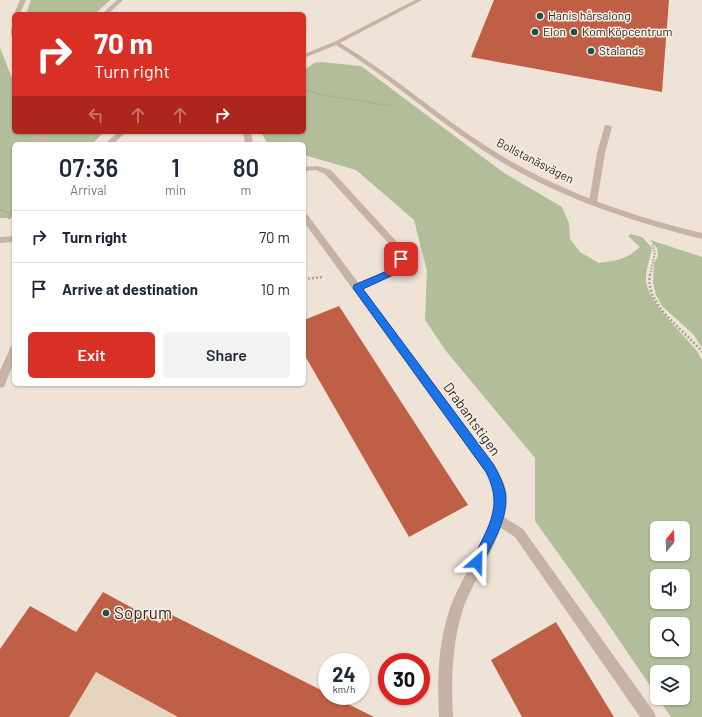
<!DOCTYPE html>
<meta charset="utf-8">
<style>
:root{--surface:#fff;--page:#f2f2f3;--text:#1f2937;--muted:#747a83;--line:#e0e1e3;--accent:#d93025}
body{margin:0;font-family:Barlow,sans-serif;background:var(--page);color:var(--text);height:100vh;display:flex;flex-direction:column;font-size:15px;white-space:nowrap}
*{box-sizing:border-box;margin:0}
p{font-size:13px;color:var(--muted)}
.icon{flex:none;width:22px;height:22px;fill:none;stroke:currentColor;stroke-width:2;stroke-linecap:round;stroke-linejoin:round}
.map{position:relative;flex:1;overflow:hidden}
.drawer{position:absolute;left:12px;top:142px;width:294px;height:244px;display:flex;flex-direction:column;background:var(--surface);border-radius:6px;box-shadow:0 1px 3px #0004}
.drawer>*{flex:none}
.hud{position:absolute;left:12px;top:12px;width:294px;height:122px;border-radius:6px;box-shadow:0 1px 3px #0004;background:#d93025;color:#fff;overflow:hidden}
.needle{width:26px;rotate:19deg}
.fabs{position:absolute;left:650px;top:521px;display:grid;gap:8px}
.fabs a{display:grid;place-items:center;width:40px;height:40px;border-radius:6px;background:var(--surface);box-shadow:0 1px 3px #0004;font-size:20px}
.speed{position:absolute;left:318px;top:653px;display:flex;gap:8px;font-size:20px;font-weight:700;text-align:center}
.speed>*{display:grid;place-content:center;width:52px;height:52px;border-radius:50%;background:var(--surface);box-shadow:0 1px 3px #0004;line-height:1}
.speed small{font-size:10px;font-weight:400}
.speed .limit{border:6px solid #d22;background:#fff;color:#111}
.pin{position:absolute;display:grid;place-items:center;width:34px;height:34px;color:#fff;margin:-17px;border-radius:8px;box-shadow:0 2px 6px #0006}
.me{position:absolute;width:44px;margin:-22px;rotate:25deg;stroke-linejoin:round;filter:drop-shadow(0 0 3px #0008)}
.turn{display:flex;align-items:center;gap:14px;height:84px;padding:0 16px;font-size:18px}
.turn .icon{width:52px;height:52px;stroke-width:2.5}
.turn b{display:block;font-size:28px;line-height:34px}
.lanes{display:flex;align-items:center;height:38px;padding:0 16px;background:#0003;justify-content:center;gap:20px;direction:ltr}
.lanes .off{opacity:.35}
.eta{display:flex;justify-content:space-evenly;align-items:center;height:68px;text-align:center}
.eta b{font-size:24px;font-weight:600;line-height:28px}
.primary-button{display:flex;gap:8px;margin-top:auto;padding:8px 16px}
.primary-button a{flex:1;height:46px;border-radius:6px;background:var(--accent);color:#fff;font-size:16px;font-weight:600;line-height:46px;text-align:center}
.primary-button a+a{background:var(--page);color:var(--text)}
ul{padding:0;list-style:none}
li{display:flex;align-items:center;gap:12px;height:52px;padding:0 16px;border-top:1px solid var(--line)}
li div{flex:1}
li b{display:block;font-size:15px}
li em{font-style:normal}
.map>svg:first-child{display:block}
.green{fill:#b2bd99;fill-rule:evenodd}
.plaza{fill:#e6d4bf}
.building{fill:#bf6046}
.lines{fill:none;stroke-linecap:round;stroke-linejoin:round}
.path-far2{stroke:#b29d8f;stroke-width:1.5;stroke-dasharray:1.5 1.5;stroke-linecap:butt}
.path-far1{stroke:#b29d8f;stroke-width:2;stroke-dasharray:1.5 1.5;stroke-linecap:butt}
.path{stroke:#b29d8f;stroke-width:2.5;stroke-dasharray:2 2;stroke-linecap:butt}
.lane{fill:#c6b3a5;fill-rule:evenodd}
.street{fill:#c6b3a5;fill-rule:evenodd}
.route{fill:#1a73e8;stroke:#114b97}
.poi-dot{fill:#1e4f51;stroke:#f7eee3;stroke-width:1.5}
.labels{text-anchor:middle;stroke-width:3;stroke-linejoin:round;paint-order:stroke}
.far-poi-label{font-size:12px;fill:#322926;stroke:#f7eee3;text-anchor:start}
.far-street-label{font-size:12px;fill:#322926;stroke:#f7eee3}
.street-label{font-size:14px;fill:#322926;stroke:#f7eee3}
.near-poi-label{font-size:17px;fill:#322926;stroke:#f7eee3;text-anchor:start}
</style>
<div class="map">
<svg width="702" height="717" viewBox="0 0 702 717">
<rect width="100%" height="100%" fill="#efe3d8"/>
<!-- green -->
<g class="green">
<path d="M31,0h79l-15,14h-69z"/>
<path d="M0,48l14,35v49h90l-12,12h-78v74h-14z"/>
<path d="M321,62l40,4 143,107 58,34 7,16 1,16 10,13 19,11 19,-3 12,-5 10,-8 -12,-11 3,-2 11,3 10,11c-2,11 -7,23 -6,34 4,22 36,51 51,69l5,9v357h-31l-13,-19h25v-26h-26v24l-59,-87 -63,-88v-63l-89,-107 -21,-31 2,-49 -13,-51 -58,-50 -52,-15v-11h-32l-6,-3 -5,-9h43v-62l10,-7zM657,528h26v26h-26zM657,576h26v26h-26zM657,624h26v26h-26z"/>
<path d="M650,240l52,17v91l-8,-13 -32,-29 -6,-11 -3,-13 1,-19 4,-7 -1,-8z"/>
</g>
<!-- plaza -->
<path class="plaza" d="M97,671l81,46h-109z"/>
<!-- building -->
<g class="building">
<path d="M494,0h175l-7,92 -191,-35z"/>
<path d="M339,306l129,199 -59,32 -105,-183v-34z"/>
<path d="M103,592l57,31 6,-11 161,81v3h5l42,21h-196l-82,-45 -27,45h-69v-68l30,-43 46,26z"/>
<path d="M556,622l58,95h-92l-31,-57z"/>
</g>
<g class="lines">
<!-- path-far2 -->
<path class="path-far2" d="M304,89l14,5 73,12"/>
<!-- path-far1 -->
<g class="path-far1">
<path d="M0,210l10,3 -1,6"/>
<path d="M650,275l5,-22 -3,-10"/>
</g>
<!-- path -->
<g class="path">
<path d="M650,274c-6,31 35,56 52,78"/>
<path d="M304,279l19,-2"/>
</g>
<!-- lane -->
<g class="lane">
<path d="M605,125h3l4,2 -7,26 -8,49 -4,3 -4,-3 8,-49z"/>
<path d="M317,166l14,4 66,72 7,15v6l-4,9 -40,17h-6l-2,-2 2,-2 40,-17c3,-8 1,-15 -3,-22l-66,-72 -9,-4 -12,1v-4z"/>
<path d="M14,236v6l-14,1v-6z"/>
<path d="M497,513l26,16 131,183 2,5h-16l-125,-180 -22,-14 -2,-4 2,-4z"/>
</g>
<!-- street -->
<g class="street">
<path d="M20,0h6l-6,14h-6z"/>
<path d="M117,0h6l-15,14h-6z"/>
<path d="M415,0h7l-82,43c52,31 96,71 146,103 66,43 141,69 216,87v6c-77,-19 -154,-45 -221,-90 -50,-33 -94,-73 -145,-104l-32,13v-4l30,-12z"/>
<path d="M14,26v11l-3,-2v-7z"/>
<path d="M38,132h8l1,12h-8z"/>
<path d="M118,132h8l-13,12h-8z"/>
<path d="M243,132h8l2,12h-8z"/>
<path d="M304,213l3,1 187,251c5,8 10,16 12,25 7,35 -33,88 -44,122 -10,34 -11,69 -9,105h-14c-2,-36 -1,-71 10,-106 12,-37 48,-79 45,-119 0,-7 -4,-13 -8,-19l-182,-251z"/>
<path d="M14,345v17l-10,25 -4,1v-17l11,-25z"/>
</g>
</g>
<!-- route -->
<path class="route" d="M401,256l4,3 -5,13 -37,17 131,176c4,8 9,17 11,26 5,26 -13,53 -24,75l-4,2 -4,-2 -1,-4c14,-34 33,-53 14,-90l-133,-184 1,-3 40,-17 4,-11z"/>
<!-- markers -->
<g class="poi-dot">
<circle cx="540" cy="16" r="4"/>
<circle cx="535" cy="32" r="4"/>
<circle cx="574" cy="32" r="4"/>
<circle cx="591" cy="51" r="4"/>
<circle cx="106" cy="613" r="4"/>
</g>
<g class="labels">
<!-- far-poi labels -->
<g class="far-poi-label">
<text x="548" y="20">Hanis hårsalong</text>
<text x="543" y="36">Elon</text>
<text x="582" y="36">Kom Köpcentrum</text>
<text x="599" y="55">Stalands</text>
</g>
<!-- far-street labels -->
<g class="far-street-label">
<text transform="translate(535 161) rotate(27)" y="4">Bollstanäsvägen</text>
</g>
<!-- street labels -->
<g class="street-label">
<text transform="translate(472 419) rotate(54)" y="5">Drabantstigen</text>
</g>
<!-- near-poi labels -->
<g class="near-poi-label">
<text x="114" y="619">Soprum</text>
</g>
</g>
</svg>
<div class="fabs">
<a><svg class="needle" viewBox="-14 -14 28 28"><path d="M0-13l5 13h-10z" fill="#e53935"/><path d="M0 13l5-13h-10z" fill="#747a83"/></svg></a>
<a><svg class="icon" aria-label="sound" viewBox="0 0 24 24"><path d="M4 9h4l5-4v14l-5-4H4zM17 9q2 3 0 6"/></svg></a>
<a><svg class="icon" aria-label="search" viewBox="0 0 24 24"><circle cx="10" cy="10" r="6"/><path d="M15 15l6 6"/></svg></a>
<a><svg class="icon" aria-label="layers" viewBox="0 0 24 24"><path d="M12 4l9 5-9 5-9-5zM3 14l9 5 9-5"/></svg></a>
</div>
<div class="speed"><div>24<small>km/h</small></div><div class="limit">30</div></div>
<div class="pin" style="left:401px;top:259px;background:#d93025"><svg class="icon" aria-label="arrive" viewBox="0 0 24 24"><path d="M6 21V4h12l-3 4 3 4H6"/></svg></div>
<svg class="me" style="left:477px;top:562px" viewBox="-20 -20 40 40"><path d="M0-17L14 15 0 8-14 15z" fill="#1a73e8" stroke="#fff" stroke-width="4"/></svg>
<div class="hud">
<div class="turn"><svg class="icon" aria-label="right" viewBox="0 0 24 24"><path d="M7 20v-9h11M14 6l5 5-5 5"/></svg><div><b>70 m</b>Turn right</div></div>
<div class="lanes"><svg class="icon off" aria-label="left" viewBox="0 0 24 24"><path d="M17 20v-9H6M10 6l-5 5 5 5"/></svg><svg class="icon off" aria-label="ahead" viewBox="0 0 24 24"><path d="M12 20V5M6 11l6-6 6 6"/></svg><svg class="icon off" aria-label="ahead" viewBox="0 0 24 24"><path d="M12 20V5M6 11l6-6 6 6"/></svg><svg class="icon" aria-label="right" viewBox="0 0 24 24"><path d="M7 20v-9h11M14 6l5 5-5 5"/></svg></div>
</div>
<section class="drawer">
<div class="eta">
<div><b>07:36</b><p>Arrival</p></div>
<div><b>1</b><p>min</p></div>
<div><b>80</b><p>m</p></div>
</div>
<ul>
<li><svg class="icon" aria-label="right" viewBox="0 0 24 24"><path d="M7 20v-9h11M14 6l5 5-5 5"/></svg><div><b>Turn right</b></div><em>70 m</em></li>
<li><svg class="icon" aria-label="arrive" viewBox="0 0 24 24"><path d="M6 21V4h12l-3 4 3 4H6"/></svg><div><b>Arrive at destination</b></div><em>10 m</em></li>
</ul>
<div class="primary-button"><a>Exit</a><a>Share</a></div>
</section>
</div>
